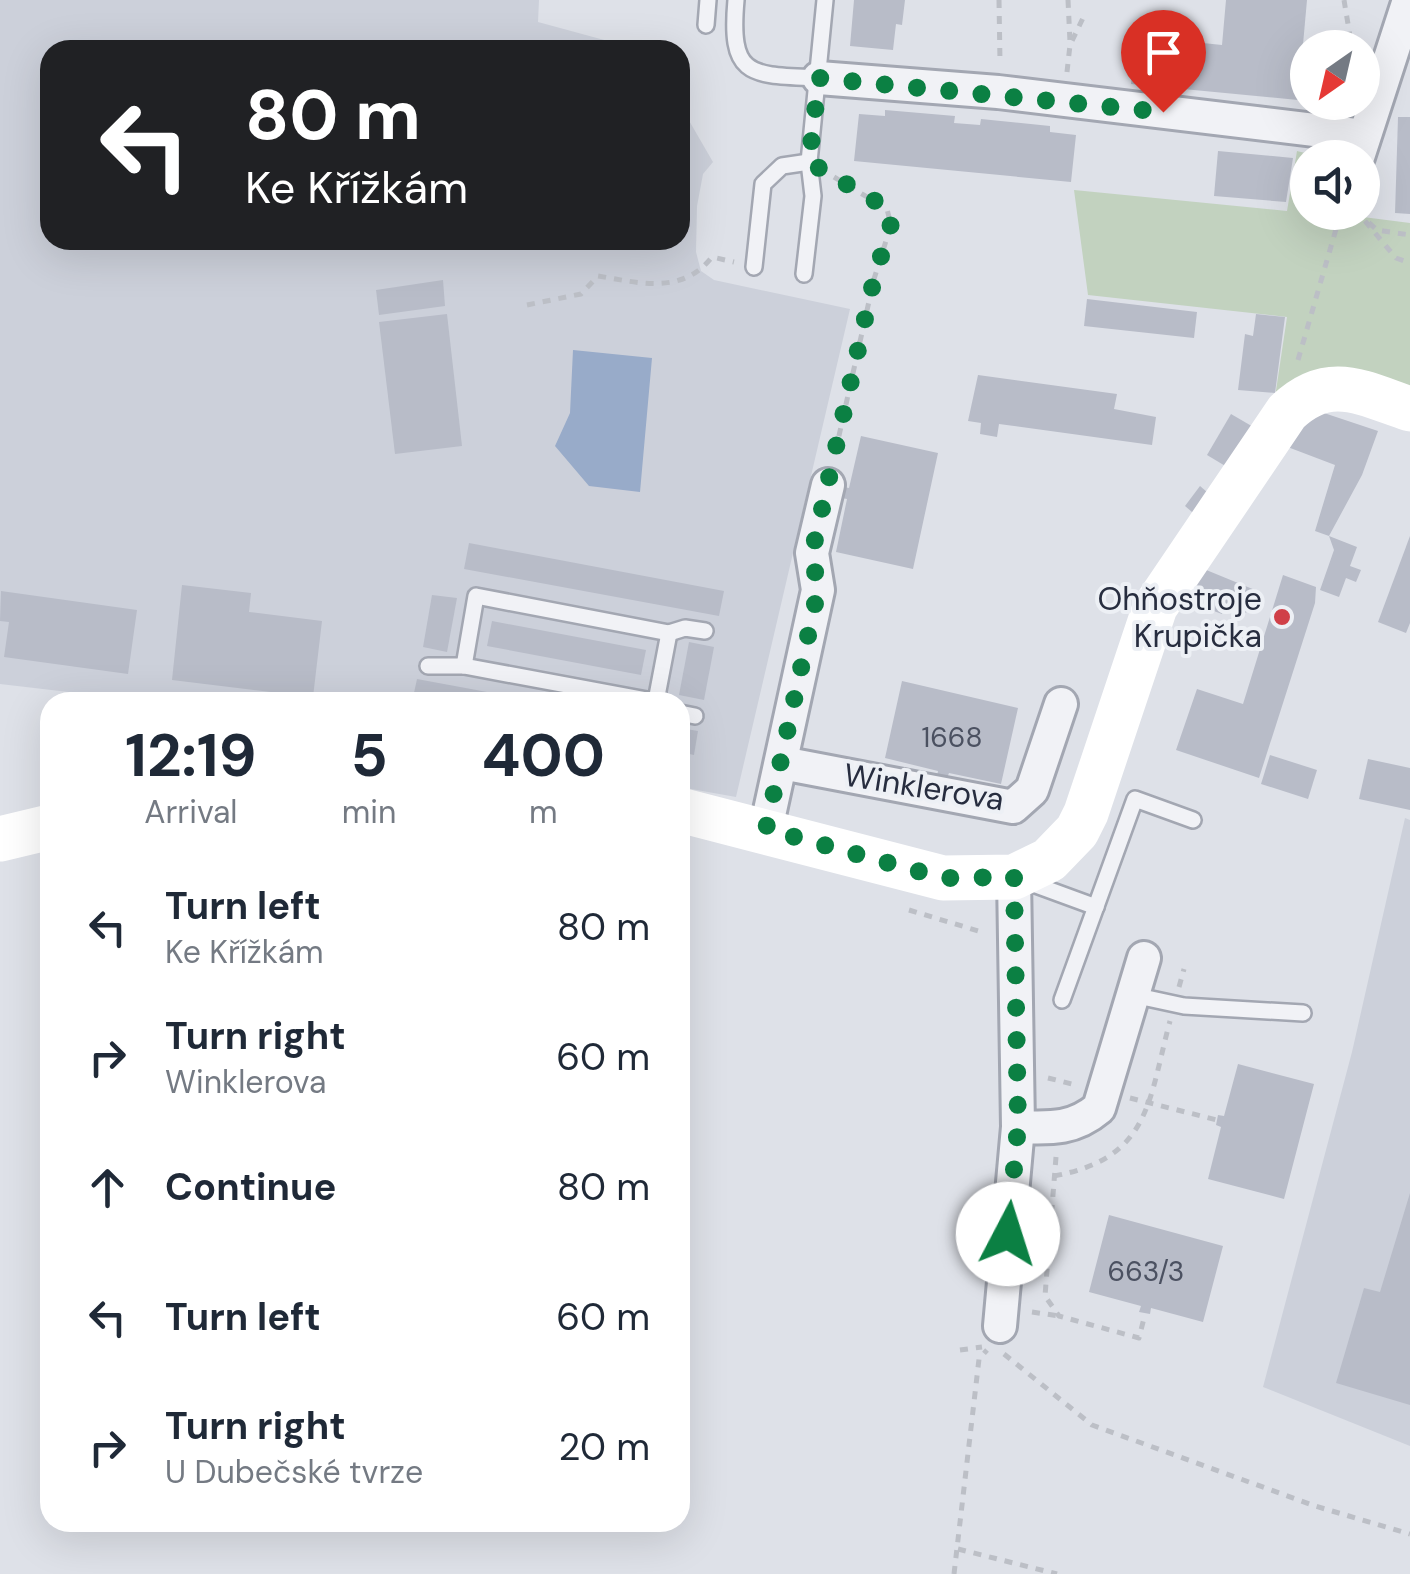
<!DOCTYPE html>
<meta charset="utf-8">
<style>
:root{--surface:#fff;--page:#f6f6f7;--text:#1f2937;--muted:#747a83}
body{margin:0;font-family:"DM Sans",sans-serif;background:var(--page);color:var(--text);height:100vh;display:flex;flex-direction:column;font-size:38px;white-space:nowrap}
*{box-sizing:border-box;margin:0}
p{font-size:32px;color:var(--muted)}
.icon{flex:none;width:55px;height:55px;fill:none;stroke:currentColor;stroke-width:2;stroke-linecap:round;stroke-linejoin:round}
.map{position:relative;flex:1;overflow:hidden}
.sheet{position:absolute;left:40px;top:692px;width:650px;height:840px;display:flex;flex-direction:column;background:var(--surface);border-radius:30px;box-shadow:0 10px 40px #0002}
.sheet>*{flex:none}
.guide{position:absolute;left:40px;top:40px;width:650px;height:210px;border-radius:30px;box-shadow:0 10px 40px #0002;background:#202124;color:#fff;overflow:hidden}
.needle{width:65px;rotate:214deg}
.buttons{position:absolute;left:1290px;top:30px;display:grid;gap:20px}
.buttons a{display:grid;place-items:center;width:90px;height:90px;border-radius:50%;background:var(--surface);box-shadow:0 10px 40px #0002;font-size:50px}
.pin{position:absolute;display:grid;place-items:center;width:85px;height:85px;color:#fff;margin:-102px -42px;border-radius:50% 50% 50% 0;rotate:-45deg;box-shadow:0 0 10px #0007}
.pin .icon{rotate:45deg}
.me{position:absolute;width:110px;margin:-55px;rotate:5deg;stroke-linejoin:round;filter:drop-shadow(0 0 8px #0008)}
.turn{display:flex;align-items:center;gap:35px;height:210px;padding:0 40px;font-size:45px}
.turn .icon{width:130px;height:130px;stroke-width:2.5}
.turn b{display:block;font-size:70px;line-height:85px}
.eta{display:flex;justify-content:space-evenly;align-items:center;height:170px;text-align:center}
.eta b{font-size:60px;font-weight:700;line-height:70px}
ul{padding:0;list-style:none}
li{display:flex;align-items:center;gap:30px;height:130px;padding:0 40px}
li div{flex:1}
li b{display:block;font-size:38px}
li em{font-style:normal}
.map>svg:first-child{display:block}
.built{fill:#ccd0da}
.green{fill:#c2d2bf}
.water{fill:#98abc9}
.building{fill:#b8bcc8}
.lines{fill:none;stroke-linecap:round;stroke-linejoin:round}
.lane-casing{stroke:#a3a7b2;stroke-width:20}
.street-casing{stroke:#a3a7b2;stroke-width:38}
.path{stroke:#bcbfc6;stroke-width:5;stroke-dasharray:8 8;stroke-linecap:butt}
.lane{stroke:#f1f2f6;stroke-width:15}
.street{stroke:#f1f2f6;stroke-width:32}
.secondary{stroke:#fff;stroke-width:45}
.route{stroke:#0b8043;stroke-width:18;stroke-dasharray:0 32.4}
.poi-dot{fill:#d04048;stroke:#edf0f5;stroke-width:4}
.labels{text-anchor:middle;stroke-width:8;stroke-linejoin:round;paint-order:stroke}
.number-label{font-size:28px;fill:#4b5161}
.poi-label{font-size:32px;fill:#272d3f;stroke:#edf0f5;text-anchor:end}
.street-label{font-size:32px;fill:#272d3f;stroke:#edf0f5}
</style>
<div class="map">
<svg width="1410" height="1574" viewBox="0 0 1410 1574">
<rect width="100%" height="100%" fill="#dee1e8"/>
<!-- built -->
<g class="built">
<path d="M0,0h539l-1,22 103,28h-591v190h630v-135l33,57 -10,12 -6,32 -1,46 5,19 13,9 136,29 -114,488 -56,-10v-85h-526l-154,-18z"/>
<path d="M1405,818l5,2v626l-147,-59 89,-335z"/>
</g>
<!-- green -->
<path class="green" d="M1297,151l24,6 -13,1v54l52,1 3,4 47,6v163c-69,-19 -78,-31 -136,18l13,-87 -199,-22 -14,-105 213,21z"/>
<!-- water -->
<path class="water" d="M573,350l79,8 -12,134 -51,-6 -34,-40 15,-33z"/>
<!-- building -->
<g class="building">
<path d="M854,0h51l-3,25 -6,-1 -3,26 -43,-4z"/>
<path d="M1226,0h81l-9,100 -167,-16 5,-48 86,9z"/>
<path d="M885,110l70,6 -1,7 26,2 1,-6 69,7v6l26,3 -5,47 -217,-21 5,-47 26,2z"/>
<path d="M1398,117h12v97l-15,-1z"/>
<path d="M1218,151l75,7 -7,44 -72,-6z"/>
<path d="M443,280l2,26 -66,9 -3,-25z"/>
<path d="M1087,299l110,13 -3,26 -110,-12z"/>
<path d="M447,314l15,132 -67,8 -16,-132z"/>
<path d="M1256,314l29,3 -10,76 -37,-3 7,-56 8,2z"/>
<path d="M978,375l139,19 -3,15 42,8 -4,28 -153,-21 -2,13 -17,-3 1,-11 -13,-2z"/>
<path d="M1312,409l66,22 -16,44 -33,61 -14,-5 20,-66 -50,-19z"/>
<path d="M1231,414l24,14 -23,42 -25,-15z"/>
<path d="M861,436l77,17 -25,116 -77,-17 11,-53 -5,-1 2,-11 5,1z"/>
<path d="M1200,486l14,12 -15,20 -14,-12z"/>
<path d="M1329,536l28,11 -7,19 11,4 -5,12 -10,-4 -7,19 -19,-7 14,-40z"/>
<path d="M1410,536v87l-4,10 -28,-11z"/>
<path d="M469,543l255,48 -5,25 -255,-47z"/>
<path d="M1199,567l56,23 -9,23 -21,-8 -3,9 -22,-8 3,-9 -18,-7z"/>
<path d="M1283,575l33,12 -1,16 -56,175 -83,-28 21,-61 46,15z"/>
<path d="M182,585l69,8 -2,19 73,9 -9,76 -141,-17z"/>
<path d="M1,591l136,19 -9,64 -124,-17 5,-35 -9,-1z"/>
<path d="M432,595l25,3 -10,54 -24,-5z"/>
<path d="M492,621l154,29 -5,25 -154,-29z"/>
<path d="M689,642l25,5 -10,53 -25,-5z"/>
<path d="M417,679l118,22v1h-123z"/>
<path d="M902,681l116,27 -17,76 -52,-11 -2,5 -10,-2 1,-5 -53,-13z"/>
<path d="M680,728l18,3 -4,24 -14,-3z"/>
<path d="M1270,755l47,15 -9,29 -47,-15z"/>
<path d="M1368,759l42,9v42l-51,-11z"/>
<path d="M1238,1064l76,20 -30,115 -76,-20 13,-52 -5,-2 2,-10 6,1z"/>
<path d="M1410,1193v212l-74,-22 28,-95 16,4z"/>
<path d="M1109,1215l114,31 -20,76 -52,-14 -1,6 -11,-2 2,-6 -52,-14z"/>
</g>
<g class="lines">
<!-- lane casing -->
<g class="lane-casing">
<g id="lane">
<path d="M736,0c-7,78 14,75 83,78"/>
<path d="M706,25l2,-25"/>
<path d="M754,267l9,-83 19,-18 27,-4"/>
<path d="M804,274l9,-78 -4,-34 16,-162"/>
<path d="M428,666h36l194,36"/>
<path d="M464,666l12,-70 193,37 16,-5 20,3"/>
<path d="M656,701l13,-68"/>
<path d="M680,713l15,3"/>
<path d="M1025,881l71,26"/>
<path d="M1133,995l51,11 119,7"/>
<path d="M1062,1000l73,-201 58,21"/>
</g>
</g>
<!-- street casing -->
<g class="street-casing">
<g id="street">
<path d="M819,78l179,14 366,44"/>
<path d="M1358,157l51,-157"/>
<path d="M782,763l231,44 19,-17 29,-86"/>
<path d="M766,829l52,-239 -6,-37 16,-68"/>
<path d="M1018,1127c32,1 55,3 81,-19l45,-150"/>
<path d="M1000,1326l18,-199 -4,-250"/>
</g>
</g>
<!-- path -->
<g class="path">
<path d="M999,0l1,62"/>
<path d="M1068,0l2,42"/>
<path d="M1344,0l8,48"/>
<path d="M1067,72l3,-27 13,-27"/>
<path d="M834,177l53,32 4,16 -17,54 -40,179"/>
<path d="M1357,212l20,18 33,5"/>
<path d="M1365,221l31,37 14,5"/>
<path d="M527,305l54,-11 17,-18c42,7 84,19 114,-19l22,5"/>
<path d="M1298,360l43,-148"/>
<path d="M909,910l76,23"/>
<path d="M1179,987l5,-18"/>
<path d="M1048,1078l28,7"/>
<path d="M1130,1098l87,22"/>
<path d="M1056,1157l-11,139 14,20 80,22 6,-24"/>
<path d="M1054,1176c96,-18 94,-73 116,-155"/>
<path d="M1032,1312l27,4"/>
<path d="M960,1350l22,-3"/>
<path d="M1004,1354l88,71 223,81 95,28"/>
<path d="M958,1549l99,25"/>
<path d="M954,1574l25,-215 8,-9"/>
</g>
<!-- lane -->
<use href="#lane" class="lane"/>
<!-- street -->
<use href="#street" class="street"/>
<!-- secondary -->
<g class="secondary">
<path d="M680,810l263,68 71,-1 35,-17 28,-29 9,-18 69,-206 132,-195c42,-40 75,-19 123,-3"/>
<path d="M0,839l50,-12"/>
</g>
</g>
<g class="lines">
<!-- route -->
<path class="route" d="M1008,1234l10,-108 -4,-249 -71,1 -177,-49 52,-239 -6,-37 62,-274 17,-55 -4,-16 -78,-46 10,-84 344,34"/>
</g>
<!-- markers -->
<circle class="poi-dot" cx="1282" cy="617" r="10"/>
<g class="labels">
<!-- number labels -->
<g class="number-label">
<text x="952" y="747">1668</text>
<text x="1146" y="1281">663/3</text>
</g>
<!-- poi labels -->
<g class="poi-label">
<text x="1262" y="610">Ohňostroje<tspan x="1262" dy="37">Krupička</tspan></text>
</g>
<!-- street labels -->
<g class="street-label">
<text transform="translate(924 787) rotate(9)" y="11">Winklerova</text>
</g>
</g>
</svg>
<div class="buttons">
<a><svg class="needle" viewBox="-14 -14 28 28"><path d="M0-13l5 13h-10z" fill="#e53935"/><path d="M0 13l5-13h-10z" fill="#747a83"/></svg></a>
<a><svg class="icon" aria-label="sound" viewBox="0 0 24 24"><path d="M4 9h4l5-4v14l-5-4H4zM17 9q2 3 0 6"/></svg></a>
</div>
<div class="pin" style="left:1163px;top:112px;background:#d93025"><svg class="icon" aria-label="arrive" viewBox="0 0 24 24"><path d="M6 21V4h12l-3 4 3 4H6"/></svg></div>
<svg class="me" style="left:1008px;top:1234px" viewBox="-20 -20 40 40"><circle r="19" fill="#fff"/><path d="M0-13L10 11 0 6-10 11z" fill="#0b8043"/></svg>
<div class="guide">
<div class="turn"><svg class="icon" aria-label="left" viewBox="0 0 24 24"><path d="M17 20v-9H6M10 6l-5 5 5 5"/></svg><div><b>80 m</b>Ke Křížkám</div></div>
</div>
<section class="sheet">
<div class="eta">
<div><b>12:19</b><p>Arrival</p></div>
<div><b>5</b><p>min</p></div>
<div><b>400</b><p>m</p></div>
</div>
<ul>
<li><svg class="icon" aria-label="left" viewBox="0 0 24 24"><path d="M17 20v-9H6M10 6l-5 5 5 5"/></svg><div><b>Turn left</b><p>Ke Křížkám</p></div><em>80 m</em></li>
<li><svg class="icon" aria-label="right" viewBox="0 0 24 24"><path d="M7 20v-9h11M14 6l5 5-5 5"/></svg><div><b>Turn right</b><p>Winklerova</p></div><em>60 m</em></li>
<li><svg class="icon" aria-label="ahead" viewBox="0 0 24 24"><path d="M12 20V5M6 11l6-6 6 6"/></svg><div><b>Continue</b></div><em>80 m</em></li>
<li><svg class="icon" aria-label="left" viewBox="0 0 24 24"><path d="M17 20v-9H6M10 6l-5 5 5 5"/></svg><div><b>Turn left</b></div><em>60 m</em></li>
<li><svg class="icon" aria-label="right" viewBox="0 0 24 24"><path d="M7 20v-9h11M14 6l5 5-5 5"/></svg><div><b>Turn right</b><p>U Dubečské tvrze</p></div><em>20 m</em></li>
</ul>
</section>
</div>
